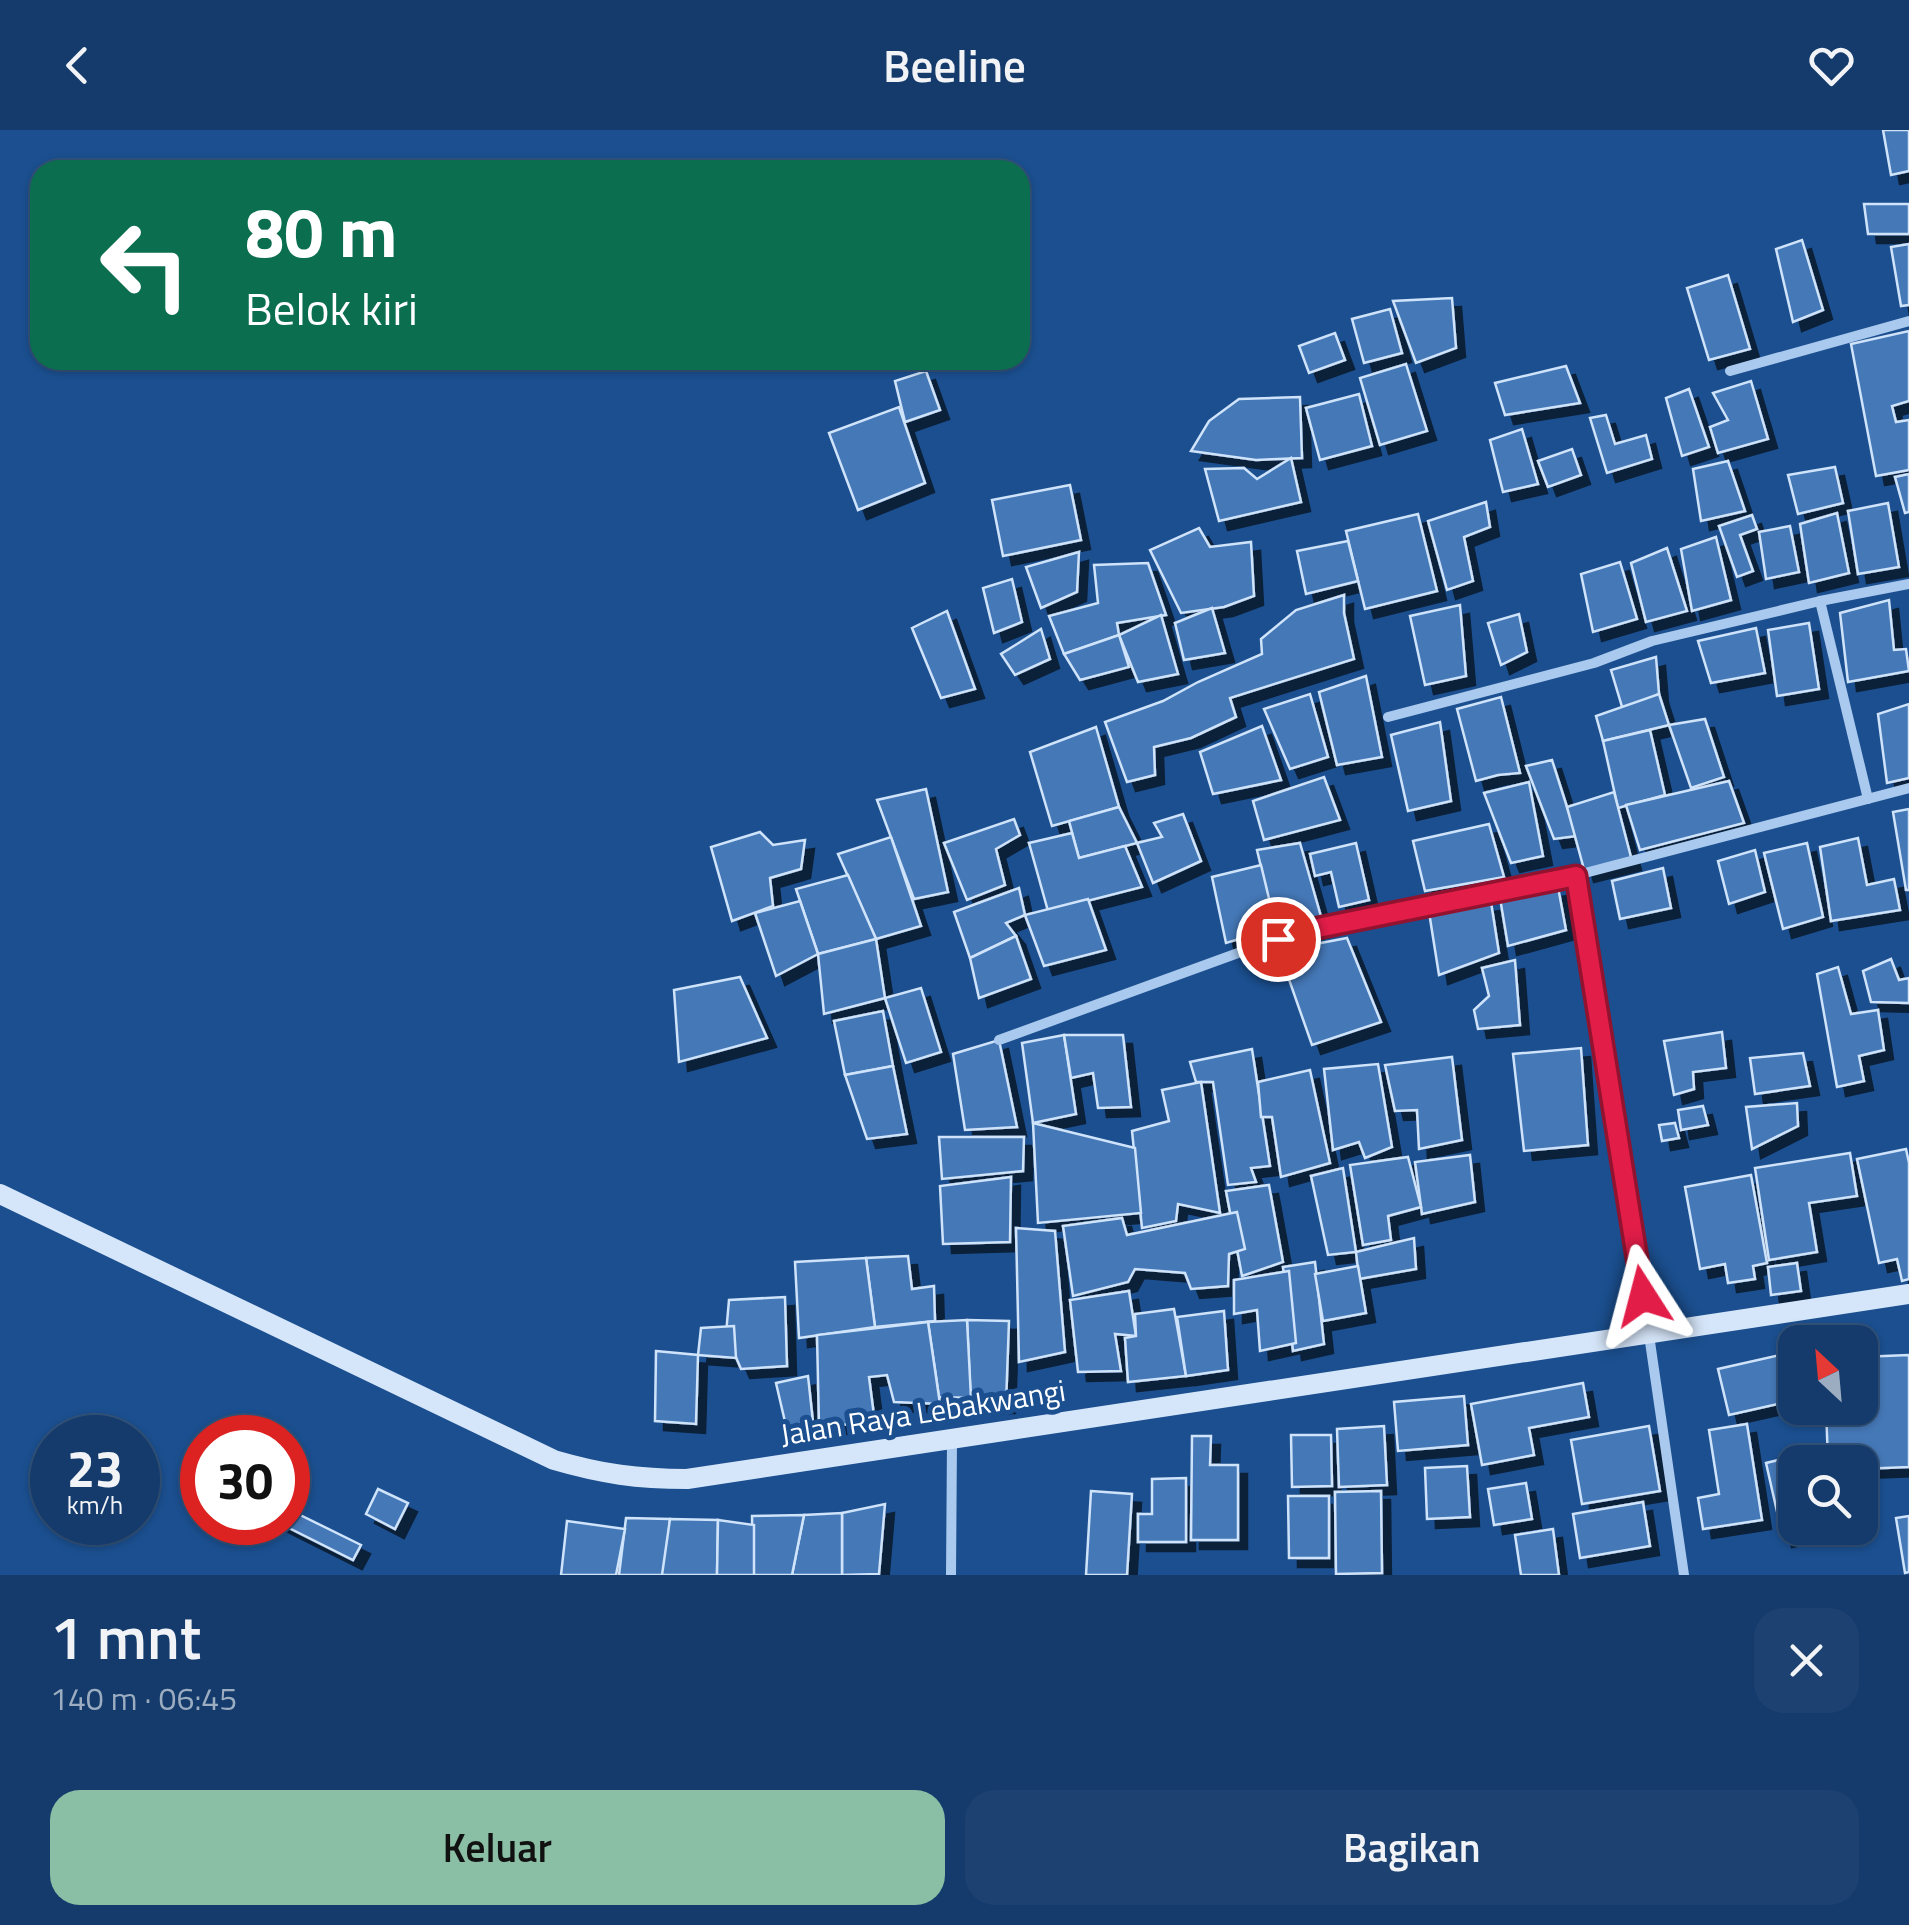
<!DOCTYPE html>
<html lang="id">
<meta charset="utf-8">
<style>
:root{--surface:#143b6b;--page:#1d4271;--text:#f1f3f6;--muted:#9dadc1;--line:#33557e;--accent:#8abfa5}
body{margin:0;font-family:"Titillium Web",sans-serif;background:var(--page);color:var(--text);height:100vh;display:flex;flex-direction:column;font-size:38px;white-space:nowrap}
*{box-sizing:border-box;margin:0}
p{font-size:32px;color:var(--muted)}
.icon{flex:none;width:55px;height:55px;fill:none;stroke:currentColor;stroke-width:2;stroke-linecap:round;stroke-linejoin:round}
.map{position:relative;height:1445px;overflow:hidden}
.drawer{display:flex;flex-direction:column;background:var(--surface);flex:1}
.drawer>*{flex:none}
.top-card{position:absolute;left:30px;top:30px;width:1000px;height:210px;border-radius:30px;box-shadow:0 2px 8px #0004,0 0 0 2px var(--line);background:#0b6e4f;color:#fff;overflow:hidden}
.needle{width:65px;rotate:334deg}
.buttons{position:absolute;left:1778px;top:1195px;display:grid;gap:20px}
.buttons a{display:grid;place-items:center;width:100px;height:100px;border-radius:20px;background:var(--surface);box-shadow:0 2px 8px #0004,0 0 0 2px var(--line);font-size:50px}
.speed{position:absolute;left:30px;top:1285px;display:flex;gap:20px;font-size:50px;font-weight:700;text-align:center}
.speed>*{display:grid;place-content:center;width:130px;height:130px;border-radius:50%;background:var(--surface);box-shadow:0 2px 8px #0004,0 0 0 2px var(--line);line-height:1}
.speed small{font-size:25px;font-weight:400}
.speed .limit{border:15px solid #d22;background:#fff;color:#111}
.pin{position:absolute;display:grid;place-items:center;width:85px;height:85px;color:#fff;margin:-42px;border:5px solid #fff;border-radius:50%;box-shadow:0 2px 10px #0007}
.me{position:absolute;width:110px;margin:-55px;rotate:351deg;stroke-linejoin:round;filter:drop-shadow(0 0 8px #0008)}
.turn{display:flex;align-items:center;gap:35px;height:210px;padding:0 50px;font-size:45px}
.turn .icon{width:130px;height:130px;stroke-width:2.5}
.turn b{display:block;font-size:70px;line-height:85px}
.round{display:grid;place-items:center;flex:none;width:105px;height:105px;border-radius:30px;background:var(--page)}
.head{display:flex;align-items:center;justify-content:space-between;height:170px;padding:0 50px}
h1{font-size:60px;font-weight:600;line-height:75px}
.primary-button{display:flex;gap:20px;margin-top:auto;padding:20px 50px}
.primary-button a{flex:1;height:115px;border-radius:30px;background:var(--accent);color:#111;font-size:40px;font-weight:600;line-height:115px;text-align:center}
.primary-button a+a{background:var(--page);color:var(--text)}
header{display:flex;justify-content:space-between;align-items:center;height:130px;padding:0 50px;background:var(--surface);font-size:45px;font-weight:600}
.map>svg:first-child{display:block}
.building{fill:#4478b7;stroke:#cfe3fa;stroke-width:2.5;filter:url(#shadow)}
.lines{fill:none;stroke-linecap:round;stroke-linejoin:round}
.minor{stroke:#a9c9ee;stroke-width:10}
.secondary{stroke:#d6e6fa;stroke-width:20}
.route-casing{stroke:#92132f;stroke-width:25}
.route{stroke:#e11d48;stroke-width:18}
.labels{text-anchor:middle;stroke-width:10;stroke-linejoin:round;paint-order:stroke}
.street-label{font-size:30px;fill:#fff;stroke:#1b4f8f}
</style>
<header><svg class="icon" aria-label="back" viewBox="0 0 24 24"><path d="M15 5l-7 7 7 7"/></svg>Beeline<svg class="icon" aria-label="heart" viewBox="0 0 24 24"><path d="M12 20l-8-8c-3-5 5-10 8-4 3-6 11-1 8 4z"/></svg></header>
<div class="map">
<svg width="1909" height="1445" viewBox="0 0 1909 1445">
<defs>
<filter id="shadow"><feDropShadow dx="9" dy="9" stdDeviation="0" flood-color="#0009"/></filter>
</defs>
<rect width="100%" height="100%" fill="#1b4f8f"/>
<!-- building -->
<g class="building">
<path d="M1883,0h26v41l-18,4z"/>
<path d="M1864,74h45v30h-41z"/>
<path d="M1802,110l21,70 -30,12 -17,-73z"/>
<path d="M1909,114v61l-8,1 -10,-59z"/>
<path d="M1728,145l22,74 -41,11 -22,-72z"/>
<path d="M1452,168l4,50 -40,15 -23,-62z"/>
<path d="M1390,179l12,44 -38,10 -12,-44z"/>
<path d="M1909,201v70l-17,5 4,16 13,-2v50l-33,6 -25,-132z"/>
<path d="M1335,203l10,27 -36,13 -10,-27z"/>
<path d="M1406,234l21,67 -47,14 -20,-67z"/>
<path d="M1566,236l14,37 -75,12 -10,-32z"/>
<path d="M926,241l14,39 -35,12 -10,-41z"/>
<path d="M1751,251l17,58 -50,14 -8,-26 18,-7 -15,-27z"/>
<path d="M1689,259l20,58 -27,9 -16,-58z"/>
<path d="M1359,264l13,52 -52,14 -14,-52z"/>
<path d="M1300,267l2,61 -46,2 -65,-9 18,-30 30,-22z"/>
<path d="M899,277l26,76 -67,27 -29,-77z"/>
<path d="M1606,285l9,29 31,-9 6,24 -45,14 -17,-55z"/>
<path d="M1522,299l16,55 -35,8 -13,-52z"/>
<path d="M1572,319l9,26 -33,12 -10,-26z"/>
<path d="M1291,328l10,44 -82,19 -14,-52 39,-1 13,11z"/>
<path d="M1728,331l17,50 -44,10 -8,-52z"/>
<path d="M1835,337l8,36 -45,11 -10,-39z"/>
<path d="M1909,344v38l-4,1 -10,-36z"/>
<path d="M1070,355l11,55 -78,16 -11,-56z"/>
<path d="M1486,372l4,25 -26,10 9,44 -26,9 -19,-69z"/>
<path d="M1888,373l11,64 -41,7 -10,-63z"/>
<path d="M1837,383l12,60 -40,10 -9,-59z"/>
<path d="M1418,384l19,77 -72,18 -19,-78z"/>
<path d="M1752,385l5,14 -17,6 13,36 -16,6 -18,-51z"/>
<path d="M1790,396l9,46 -33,7 -7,-47z"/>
<path d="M1199,398l11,19 41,-5 3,54 -30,11 -43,6 -31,-63z"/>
<path d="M1716,407l15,63 -39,11 -11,-62z"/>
<path d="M1348,411l10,40 -52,13 -9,-43z"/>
<path d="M1667,418l20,63 -41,11 -15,-59z"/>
<path d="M1079,422l-2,40 -36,16 -15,-41z"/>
<path d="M1620,432l17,57 -44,13 -12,-58z"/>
<path d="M1148,433l18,52 -49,8 2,12 -55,19 -15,-38 49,-13 -4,-38z"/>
<path d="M1012,449l10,43 -28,11 -11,-45z"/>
<path d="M1344,465v18l10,46 -124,39 6,19 -45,21 -37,9 1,28 -28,7 -22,-60 58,-21 35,-19 64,-28 -1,-15 35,-29z"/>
<path d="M1889,470l5,50 12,-1 3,22 -61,11 -8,-69z"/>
<path d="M1460,475l6,71 -41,9 -15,-69z"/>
<path d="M1212,478l13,45 -41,7 -9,-37z"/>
<path d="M947,481l28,78 -34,9 -29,-70z"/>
<path d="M1519,484l8,38 -26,13 -13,-42z"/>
<path d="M1161,485l17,59 -40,8 -19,-47z"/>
<path d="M1809,493l10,66 -42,7 -9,-66z"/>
<path d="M1756,498l9,45 -54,10 -13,-42z"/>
<path d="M1041,499l9,30 -35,16 -14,-21z"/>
<path d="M1119,505l10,32 -49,13 -16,-26z"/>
<path d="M1656,527l3,37 -36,16 -12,-40z"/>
<path d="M1366,546l16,81 -45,8 -18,-73z"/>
<path d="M1310,564l18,63 -38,12 -26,-60z"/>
<path d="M1659,564l10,31 -66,16 -7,-25z"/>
<path d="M1501,567l19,76 -22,2 -22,6 -19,-72z"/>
<path d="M1909,574v74l-22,5 -9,-69z"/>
<path d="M1705,589l19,58 -33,11 -22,-63z"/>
<path d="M1440,592l11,79 -43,10 -17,-76z"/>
<path d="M1262,596l19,54 -68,14 -13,-42z"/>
<path d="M1096,597l23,80 -67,19 -22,-74z"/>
<path d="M1650,600l15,65 -47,13 -15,-67z"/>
<path d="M1552,630l15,47 10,29 -23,3 -28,-73z"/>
<path d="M1324,647l16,43 -76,20 -11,-39z"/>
<path d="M1729,651l15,42 -104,27 -14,-45z"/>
<path d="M1529,652l14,74 -32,7 -27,-70z"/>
<path d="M926,659l22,103 -34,7 -37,-99z"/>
<path d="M1614,662l18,69 -47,12 -18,-66z"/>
<path d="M1119,677l18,36 -58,15 -10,-37z"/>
<path d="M1909,679v81h-3l-13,-78z"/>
<path d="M1183,684l18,47 -48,22 -16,-40 25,-6 -8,-14z"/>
<path d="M1014,689l6,16 -24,14 9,36 -38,15 -23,-57z"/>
<path d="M1489,694l15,53 -79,14 -12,-50z"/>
<path d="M760,702l13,13 32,-5 -4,29 -31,9 3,28 -41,15 -21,-74z"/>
<path d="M1072,703l7,25 46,-12 17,41 -94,24 -19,-68z"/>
<path d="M891,707l30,89 -45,13 -38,-85z"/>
<path d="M1858,708l9,47 27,-6 6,31 -69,11 -11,-74z"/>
<path d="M1300,713l24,84 -46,12 -21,-89z"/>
<path d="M1356,713l13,57 -30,7 -8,-35 -16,4 -5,-22z"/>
<path d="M1807,713l16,74 -40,12 -19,-76z"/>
<path d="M1755,720l10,42 -36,12 -11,-43z"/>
<path d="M1261,735l15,63 -50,15 -14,-66z"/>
<path d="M1663,738l8,40 -51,11 -8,-38z"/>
<path d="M848,745l28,64 -58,15 -22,-65z"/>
<path d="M1558,757l8,43 -58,16 -8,-48z"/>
<path d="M1019,758l6,27 -19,8 10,13 -46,22 -16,-46z"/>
<path d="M1088,769l18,51 -62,16 -19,-51z"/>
<path d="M800,771l18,53 -42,22 -21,-63z"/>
<path d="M1491,772l8,51 -60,22 -10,-63z"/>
<path d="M1016,806l15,43 -52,19 -9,-40z"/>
<path d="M1347,808l34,84 -69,23 -33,-94z"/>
<path d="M876,809l9,59 -61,16 -6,-60z"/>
<path d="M1891,829l8,21 10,-2v25l-38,-1 -8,-31z"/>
<path d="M1515,830l5,65 -42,4 -4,-19 15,-14 -7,-28z"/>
<path d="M1838,837l13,47 27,-4 6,40 -25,6 5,25 -27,6 -20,-113z"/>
<path d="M740,847l27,61 -88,24 -5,-72z"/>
<path d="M921,858l20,64 -35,11 -21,-65z"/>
<path d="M883,881l10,55 -48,9 -11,-54z"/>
<path d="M1722,902l4,36 -33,4 1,17 -20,6 -10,-54z"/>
<path d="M1064,905l12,79 -43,9 -11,-80z"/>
<path d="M1064,905h59l8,72 -33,1 -5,-35 -22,5z"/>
<path d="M999,910l18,87 -52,3 -12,-76z"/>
<path d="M1581,918l7,97 -64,6 -11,-97z"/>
<path d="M1252,919l18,117 -19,2 5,14 -28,3 -15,-103h-17l-6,-20z"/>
<path d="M1803,923l7,33 -55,8 -5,-36z"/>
<path d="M1452,927l10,83 -43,9 -2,-39 -22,1 -10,-46z"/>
<path d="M1378,934l14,83 -27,11 -6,-16 -26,8 -9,-81z"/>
<path d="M893,936l14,68 -40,5 -22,-64z"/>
<path d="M1310,940l20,93 -49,14 -9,-60h-11l-3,-35z"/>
<path d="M1201,952l19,131 -42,-9 -2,17 -34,7 -10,-97 37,-10 -7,-31z"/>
<path d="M1797,973l1,23 -46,23 -6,-42z"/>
<path d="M1703,976l5,19 -27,5 -3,-20z"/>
<path d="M1033,993l102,25 6,65 -103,10z"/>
<path d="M1675,993l4,15 -17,3 -3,-16z"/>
<path d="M939,1007h85l-1,34 -81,8z"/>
<path d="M1906,1019l3,14v116l-7,2 -5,-22 -18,4 -22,-104z"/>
<path d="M1850,1023l7,43 -48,7 8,49 -48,8 -14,-92z"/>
<path d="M1470,1025l5,47 -53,12 -7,-52z"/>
<path d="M1408,1027l13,50 -33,9 3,24 -28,5 -13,-80z"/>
<path d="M1343,1038l13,84 -28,3 -17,-79z"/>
<path d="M1751,1045l16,88 -14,3 2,13 -27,4 -3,-19 -25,5 -15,-82z"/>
<path d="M1011,1047l-1,65 -67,2 -3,-58z"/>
<path d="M1269,1055l14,77 -41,14 -16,-85z"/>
<path d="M1237,1082l8,37 -16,5 -1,32 -37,3 -6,-16 -50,-4 -7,13 -55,14 -10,-70 59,-8 5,17z"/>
<path d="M1016,1098l39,3 10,121 -46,10z"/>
<path d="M1414,1108l2,31 -57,10 -3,-27z"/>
<path d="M908,1126l4,33 22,-3 1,35 -60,6 -9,-69z"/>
<path d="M866,1128l9,69 -76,11 -4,-76z"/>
<path d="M1315,1132l9,82 -31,7 -10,-84z"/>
<path d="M1797,1133l4,28 -30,4 -3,-28z"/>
<path d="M1358,1136l8,47 -43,8 -8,-47z"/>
<path d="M1289,1141l7,72 -36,8 -3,-41 -23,4v-34z"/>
<path d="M1129,1161l7,45 -21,-2 6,37 -43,1 -8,-72z"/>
<path d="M785,1167l2,69 -46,3 -15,-35 3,-34z"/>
<path d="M1174,1179l12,67 -58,6 -3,-44 11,-2 -1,-22z"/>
<path d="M1224,1181l4,59 -42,6 -9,-59z"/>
<path d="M967,1190l42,1 -3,83 -35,1z"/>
<path d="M967,1190l4,78 -32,-1 -11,-75z"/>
<path d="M928,1192l12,82 -46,-2 -7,-27 -18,2 6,46 -56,3 -2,-91z"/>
<path d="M734,1196l2,32 -38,-3 3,-27z"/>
<path d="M656,1221l42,4 -2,69 -41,-3z"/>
<path d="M1784,1224l11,46 -66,15 -11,-46z"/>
<path d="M1909,1225v112l-49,2v-7h-32l-2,-54h34v-51z"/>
<path d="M808,1246l5,46 -27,4 -10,-43z"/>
<path d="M1583,1253l6,34 -60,11 5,27 -52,10 -11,-61z"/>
<path d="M1464,1266l4,49 -70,6 -4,-49z"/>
<path d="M1747,1294l15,96 -59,9 -5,-31 21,-4 -10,-64z"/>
<path d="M1384,1296l3,59 -48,2 -2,-58z"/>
<path d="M1649,1296l11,65 -78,13 -11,-64z"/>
<path d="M1291,1305h40l1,51 -40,1z"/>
<path d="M1192,1306h19l-1,29h28v75h-47z"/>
<path d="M1816,1321l2,11h-23v66h36l-48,10 -17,-75z"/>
<path d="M1467,1336l3,51 -43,2 -2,-51z"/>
<path d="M1186,1348v64h-48v-28h14v-35z"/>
<path d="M1526,1353l6,36 -38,6 -6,-36z"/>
<path d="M378,1359l30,14 -13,26 -29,-15z"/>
<path d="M1091,1361l41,3 -5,81h-41z"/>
<path d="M1381,1361l1,82 -46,1 -1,-82z"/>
<path d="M1288,1366h41v62h-40z"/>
<path d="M1643,1372l7,44 -70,12 -7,-44z"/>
<path d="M885,1374l-6,70 -37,1v-62z"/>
<path d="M288,1379l73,36 -8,15 -76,-38h11z"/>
<path d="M842,1383v62h-50l12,-60z"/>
<path d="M804,1385l-12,60h-39l-1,-59z"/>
<path d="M1909,1386v56l-4,1 -9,-55z"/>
<path d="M626,1388l44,1 -5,56h-46z"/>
<path d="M670,1389l48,1 -1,55h-55z"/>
<path d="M718,1390l36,5v50h-37z"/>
<path d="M567,1391l58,8 -9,46h-55z"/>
<path d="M1553,1399l6,46h-38l-6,-40z"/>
</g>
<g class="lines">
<!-- minor -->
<g class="minor">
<path d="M1730,241l179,-50"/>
<path d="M1820,471l48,198"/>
<path d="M1388,587l206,-54 58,-22 168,-40 89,-17"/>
<path d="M1575,746l74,459 35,240"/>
<path d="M999,910l294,-107 292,-60 324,-85"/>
<path d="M951,1445l1,-135"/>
</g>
<!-- secondary -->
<path class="secondary" d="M0,1064l554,266c48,14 84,19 133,19l1222,-185"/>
</g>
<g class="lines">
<!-- route casing -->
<g class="route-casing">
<path id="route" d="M1278,809l15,-6 283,-57 67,420"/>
</g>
<!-- route -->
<use href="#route" class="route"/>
</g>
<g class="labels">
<!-- street labels -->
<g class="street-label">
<text transform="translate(923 1283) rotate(-9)" y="10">Jalan Raya Lebakwangi</text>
</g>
</g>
</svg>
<div class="buttons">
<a><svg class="needle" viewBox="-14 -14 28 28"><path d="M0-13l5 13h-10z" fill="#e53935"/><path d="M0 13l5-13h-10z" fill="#9dadc1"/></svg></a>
<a><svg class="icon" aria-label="search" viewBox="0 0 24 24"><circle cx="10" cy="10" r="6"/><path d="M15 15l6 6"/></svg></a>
</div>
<div class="speed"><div>23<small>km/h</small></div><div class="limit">30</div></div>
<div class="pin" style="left:1278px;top:809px;background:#d93025"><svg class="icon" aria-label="arrive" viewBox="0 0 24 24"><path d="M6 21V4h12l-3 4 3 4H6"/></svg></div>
<svg class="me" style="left:1643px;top:1166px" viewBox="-20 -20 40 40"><path d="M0-17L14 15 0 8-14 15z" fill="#e11d48" stroke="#fff" stroke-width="4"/></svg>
<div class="top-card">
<div class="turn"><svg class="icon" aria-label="left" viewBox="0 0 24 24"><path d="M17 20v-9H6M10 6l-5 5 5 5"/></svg><div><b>80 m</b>Belok kiri</div></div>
</div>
</div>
<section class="drawer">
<div class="head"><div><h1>1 mnt</h1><p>140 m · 06:45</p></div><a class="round"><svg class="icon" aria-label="close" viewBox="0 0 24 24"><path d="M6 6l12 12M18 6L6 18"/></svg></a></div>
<div class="primary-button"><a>Keluar</a><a>Bagikan</a></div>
</section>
